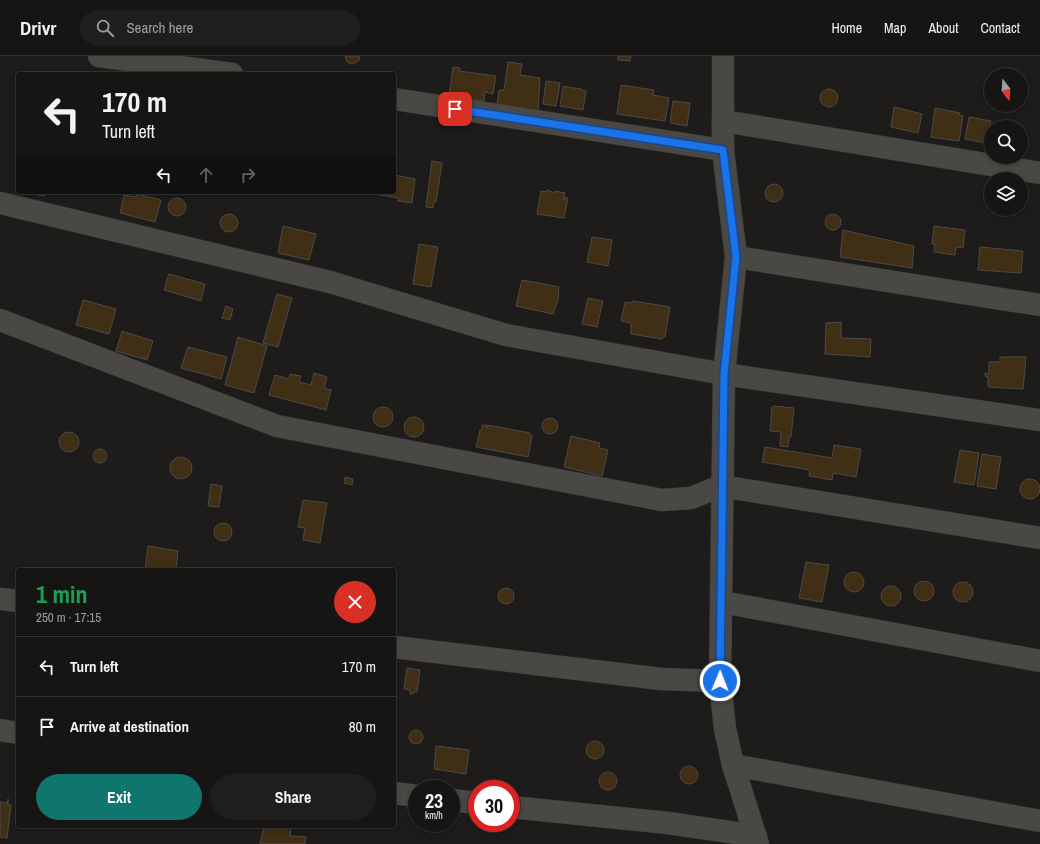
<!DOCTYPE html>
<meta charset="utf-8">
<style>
:root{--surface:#161514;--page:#1f1e1d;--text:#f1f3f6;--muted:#9e9fa0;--line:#353434;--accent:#0f766e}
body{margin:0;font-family:"Archivo Narrow",sans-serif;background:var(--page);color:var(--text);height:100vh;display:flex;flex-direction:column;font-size:15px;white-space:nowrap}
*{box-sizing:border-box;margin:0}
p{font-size:13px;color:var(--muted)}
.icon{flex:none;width:22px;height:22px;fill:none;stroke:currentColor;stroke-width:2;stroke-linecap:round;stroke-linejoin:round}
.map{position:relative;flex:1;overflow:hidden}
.drawer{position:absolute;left:16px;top:512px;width:380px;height:260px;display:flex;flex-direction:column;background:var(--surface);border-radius:4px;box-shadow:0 2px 6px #0003,0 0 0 1px var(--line)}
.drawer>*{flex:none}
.guide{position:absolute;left:16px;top:16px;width:380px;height:122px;border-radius:4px;box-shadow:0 2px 6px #0003,0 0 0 1px var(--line);background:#161514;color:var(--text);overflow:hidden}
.needle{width:26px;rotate:163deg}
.fabs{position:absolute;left:984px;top:12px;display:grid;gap:8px}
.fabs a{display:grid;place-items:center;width:44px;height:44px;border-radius:50%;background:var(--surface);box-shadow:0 2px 6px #0003,0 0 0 1px var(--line);font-size:20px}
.speed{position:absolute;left:408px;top:724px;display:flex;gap:8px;font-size:20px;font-weight:700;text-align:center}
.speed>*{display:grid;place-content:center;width:52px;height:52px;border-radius:50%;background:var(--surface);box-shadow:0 2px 6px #0003,0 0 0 1px var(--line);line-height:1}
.speed small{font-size:10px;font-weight:400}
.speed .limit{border:6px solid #d22;background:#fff;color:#111}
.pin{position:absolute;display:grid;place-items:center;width:34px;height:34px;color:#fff;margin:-17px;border-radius:8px;box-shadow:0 2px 6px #0006}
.me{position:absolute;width:44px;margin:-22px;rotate:1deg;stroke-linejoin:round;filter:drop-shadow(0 0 3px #0008)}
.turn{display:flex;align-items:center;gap:14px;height:84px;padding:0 20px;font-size:18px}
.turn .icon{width:52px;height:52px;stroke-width:2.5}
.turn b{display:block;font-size:28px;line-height:34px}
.lanes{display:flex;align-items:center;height:38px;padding:0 20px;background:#0003;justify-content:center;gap:20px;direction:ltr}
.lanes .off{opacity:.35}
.round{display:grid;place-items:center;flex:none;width:42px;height:42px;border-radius:21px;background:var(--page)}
.overview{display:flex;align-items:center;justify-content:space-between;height:68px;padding:0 20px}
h1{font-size:24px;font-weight:800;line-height:30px;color:#1e9e55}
.button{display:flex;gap:8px;margin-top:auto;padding:8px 20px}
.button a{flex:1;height:46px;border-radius:24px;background:var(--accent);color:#fff;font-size:16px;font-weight:800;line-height:46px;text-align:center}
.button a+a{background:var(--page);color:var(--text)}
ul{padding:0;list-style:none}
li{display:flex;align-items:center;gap:12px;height:60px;padding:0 20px;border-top:1px solid var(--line)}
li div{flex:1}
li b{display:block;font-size:15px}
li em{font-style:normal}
header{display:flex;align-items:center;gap:24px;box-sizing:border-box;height:56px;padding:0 20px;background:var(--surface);border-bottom:1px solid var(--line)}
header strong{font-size:19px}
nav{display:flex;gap:22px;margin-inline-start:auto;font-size:14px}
.search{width:280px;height:36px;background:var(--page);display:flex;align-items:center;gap:10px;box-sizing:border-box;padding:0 14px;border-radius:22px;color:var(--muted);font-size:15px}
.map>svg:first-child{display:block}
.building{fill:#402f14;stroke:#4c4946}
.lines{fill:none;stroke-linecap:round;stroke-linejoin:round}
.street-casing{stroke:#373634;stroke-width:23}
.street{stroke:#4a4845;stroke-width:22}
.route-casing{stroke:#114b97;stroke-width:10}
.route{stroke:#1a73e8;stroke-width:7}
</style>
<header>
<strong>Drivr</strong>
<div class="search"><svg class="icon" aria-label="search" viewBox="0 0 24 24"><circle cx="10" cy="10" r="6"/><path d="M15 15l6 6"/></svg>Search here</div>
<nav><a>Home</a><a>Map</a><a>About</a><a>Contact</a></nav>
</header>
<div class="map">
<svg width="1040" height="788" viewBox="0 0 1040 788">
<rect width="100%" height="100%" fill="#1e1c1a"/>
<!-- building -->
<g class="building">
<path d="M345,0h15l-1,5 -7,3 -5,-2z"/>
<path d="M618,0h13l-1,5 -12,-1z"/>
<path d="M508,6l14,2 -2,11 20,3 -2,34 -41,-7 2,-15h5z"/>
<path d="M453,11l7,1 -1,3 37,5 -3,18 -8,-2 -1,9 -35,-5z"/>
<path d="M546,25l14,2 -4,23 -13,-2z"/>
<path d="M621,29l33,5 -1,5 16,3 -4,23 -48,-7z"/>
<path d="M563,30l16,3 2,-1v2l5,1 -3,19 -23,-4z"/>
<circle cx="829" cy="42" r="9"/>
<path d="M673,45l17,2 -3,23 -17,-3z"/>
<path d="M894,51l28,7 -4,19 -27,-6z"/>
<path d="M935,52l25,5 -1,2 4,1 -4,25 -28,-4z"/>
<path d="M969,61l22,4 -5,22 -21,-4z"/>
<path d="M432,105l10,2 -6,39h-2l-1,6 -7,-1z"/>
<path d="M394,119l21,4 -3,24 -14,-2v-3l-29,-5 25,-1z"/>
<circle cx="774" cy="137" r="9"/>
<path d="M547,134l8,3v-2l10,2 -1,7 1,-2h3l-4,20 -27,-4 4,-23 6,1z"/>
<path d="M24,136h22l-2,4z"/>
<path d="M137,138l24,6 -6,22 -35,-9 4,-18 12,2z"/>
<circle cx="177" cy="151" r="9"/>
<circle cx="833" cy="166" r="8"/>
<circle cx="229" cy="167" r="9"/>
<path d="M283,170l33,8 -7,26 -31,-7z"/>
<path d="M934,170l31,4 -2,18 -7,-1 -1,8 -21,-3 1,-8h-3z"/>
<path d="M843,174l71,16 -2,22 -72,-11z"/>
<path d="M592,181l20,3 -4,26 -21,-4z"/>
<path d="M419,188l19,3 -7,40 -18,-3z"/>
<path d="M980,191l43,4 -2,22 -43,-3z"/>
<path d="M169,218l36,10 -4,17 -37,-11z"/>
<path d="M522,224l37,7 -1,13 -5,14 -37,-8z"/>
<path d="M277,238l15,4 -14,49 -15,-4z"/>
<path d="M588,242l15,3 -6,26 -15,-3z"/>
<path d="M83,244l33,9 -7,25 -33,-9z"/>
<path d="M633,245l37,6 -5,30h-2l-1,2 -31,-5v-11l-10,-2 4,-19 7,1z"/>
<path d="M226,250l7,3 -3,11 -8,-2z"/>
<path d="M841,266v16l30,1 -1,18 -45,-3 1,-31z"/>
<path d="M122,275l31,10 -6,19 -31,-9z"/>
<path d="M238,281l29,9 -13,47 -29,-8z"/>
<path d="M188,291l39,10 -6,22 -40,-11z"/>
<path d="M1000,301h26l-3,32 -35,-2v-10l-3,-1v-3l4,1v-12h11z"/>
<path d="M314,317l13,4 -3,11 7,2 -5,20 -57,-15 6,-20 14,4 1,-5 11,2 -2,6 12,3z"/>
<path d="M774,350l20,2 -3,29h-2l-1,10 -8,-1 1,-14 -11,-1 2,-24z"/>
<circle cx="383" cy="361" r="10"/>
<circle cx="414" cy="371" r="10"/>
<circle cx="550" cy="370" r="8"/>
<path d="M482,369h4l1,3v-3l43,8 2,3 -4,21 -52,-10 4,-17h2z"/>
<circle cx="69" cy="386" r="10"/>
<path d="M571,380l29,7 -1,5 9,2 -6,26 -38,-9z"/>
<path d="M834,389l27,4 -5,28 -23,-4 -1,7 -23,-4 1,-6 -48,-8 3,-15 67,11z"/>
<circle cx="100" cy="400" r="7"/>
<path d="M960,394l19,3 -5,32 -20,-3z"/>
<path d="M982,398l19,3 -5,32 -19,-3z"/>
<circle cx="181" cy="412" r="11"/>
<path d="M345,421l8,2 -1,6 -8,-2z"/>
<circle cx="1030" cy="433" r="10"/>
<path d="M211,428l11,2 -3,21 -11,-1z"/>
<path d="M303,444l24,3 -7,40 -17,-3 2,-12 -7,-1z"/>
<circle cx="223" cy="476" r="9"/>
<path d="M148,490l30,5 -2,19h-31z"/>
<path d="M806,506l23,3 -7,37 -23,-4z"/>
<circle cx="854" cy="526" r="10"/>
<circle cx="924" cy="535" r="10"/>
<circle cx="963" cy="536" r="10"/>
<circle cx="891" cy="540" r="10"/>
<circle cx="506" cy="540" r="8"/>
<path d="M407,612l13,2 -3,22h-3l-1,2h-3v-4l-6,-1z"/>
<circle cx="416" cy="681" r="7"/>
<circle cx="595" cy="694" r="9"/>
<path d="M436,690l33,4 -3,24 -32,-5z"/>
<circle cx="689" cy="719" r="9"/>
<circle cx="608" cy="725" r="9"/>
<path d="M8,743v6h3l-4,33 -7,-1v-35l7,1z"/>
<path d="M264,770h27l-1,10 16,1 -1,7h-45z"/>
</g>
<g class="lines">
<!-- street casing -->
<g class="street-casing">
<g id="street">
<path d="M99,0l133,18"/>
<path d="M723,0v94l13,107 -12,117 -4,307 5,48 8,36 25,79"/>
<path d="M394,43l329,51"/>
<path d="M723,65l317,52"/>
<path d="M0,147l330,79 176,53 218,39 316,46"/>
<path d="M736,201l304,48"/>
<path d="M0,264l277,106 385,74 29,-2 30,-12 319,52"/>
<path d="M0,543l18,2"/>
<path d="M722,546l318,59"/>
<path d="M394,591l267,32 59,2"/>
<path d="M0,674l18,3"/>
<path d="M733,709l307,56"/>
<path d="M394,737l23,3"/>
<path d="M451,744l26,3"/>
<path d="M511,751l157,16 88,13"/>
</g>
</g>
<!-- street -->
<use href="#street" class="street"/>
</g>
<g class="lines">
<!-- route casing -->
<g class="route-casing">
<path id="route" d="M455,53l268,41 13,107 -12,117 -4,307"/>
</g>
<!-- route -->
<use href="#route" class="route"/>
</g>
</svg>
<div class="fabs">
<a><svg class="needle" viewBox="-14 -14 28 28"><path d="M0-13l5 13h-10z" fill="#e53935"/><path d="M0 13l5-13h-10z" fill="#9e9fa0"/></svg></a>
<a><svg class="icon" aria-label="search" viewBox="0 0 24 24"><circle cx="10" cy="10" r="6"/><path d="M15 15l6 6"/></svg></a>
<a><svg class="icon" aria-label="layers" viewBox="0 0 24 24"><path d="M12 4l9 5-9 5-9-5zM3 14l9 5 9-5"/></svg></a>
</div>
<div class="speed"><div>23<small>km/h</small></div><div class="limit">30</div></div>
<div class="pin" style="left:455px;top:53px;background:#d93025"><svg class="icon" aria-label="arrive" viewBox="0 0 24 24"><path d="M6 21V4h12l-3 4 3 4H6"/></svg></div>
<svg class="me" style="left:720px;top:625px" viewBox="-20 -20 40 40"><circle r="17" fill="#1a73e8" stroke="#fff" stroke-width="3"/><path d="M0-11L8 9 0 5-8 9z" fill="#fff"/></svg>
<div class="guide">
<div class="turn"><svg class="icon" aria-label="left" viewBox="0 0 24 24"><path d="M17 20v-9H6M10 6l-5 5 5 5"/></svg><div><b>170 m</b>Turn left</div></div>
<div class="lanes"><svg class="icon" aria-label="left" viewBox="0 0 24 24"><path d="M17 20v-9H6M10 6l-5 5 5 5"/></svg><svg class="icon off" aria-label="ahead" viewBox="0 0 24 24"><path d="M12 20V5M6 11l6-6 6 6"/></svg><svg class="icon off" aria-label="right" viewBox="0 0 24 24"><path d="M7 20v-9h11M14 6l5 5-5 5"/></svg></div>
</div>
<section class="drawer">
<div class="overview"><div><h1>1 min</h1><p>250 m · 17:15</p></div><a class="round" style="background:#d93025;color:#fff"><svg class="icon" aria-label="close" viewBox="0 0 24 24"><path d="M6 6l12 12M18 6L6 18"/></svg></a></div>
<ul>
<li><svg class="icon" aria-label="left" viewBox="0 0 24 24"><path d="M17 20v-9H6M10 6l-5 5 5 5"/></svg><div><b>Turn left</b></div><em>170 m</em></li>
<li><svg class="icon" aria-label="arrive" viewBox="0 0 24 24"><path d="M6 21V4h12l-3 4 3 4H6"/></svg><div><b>Arrive at destination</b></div><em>80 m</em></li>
</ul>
<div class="button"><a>Exit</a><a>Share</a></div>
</section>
</div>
